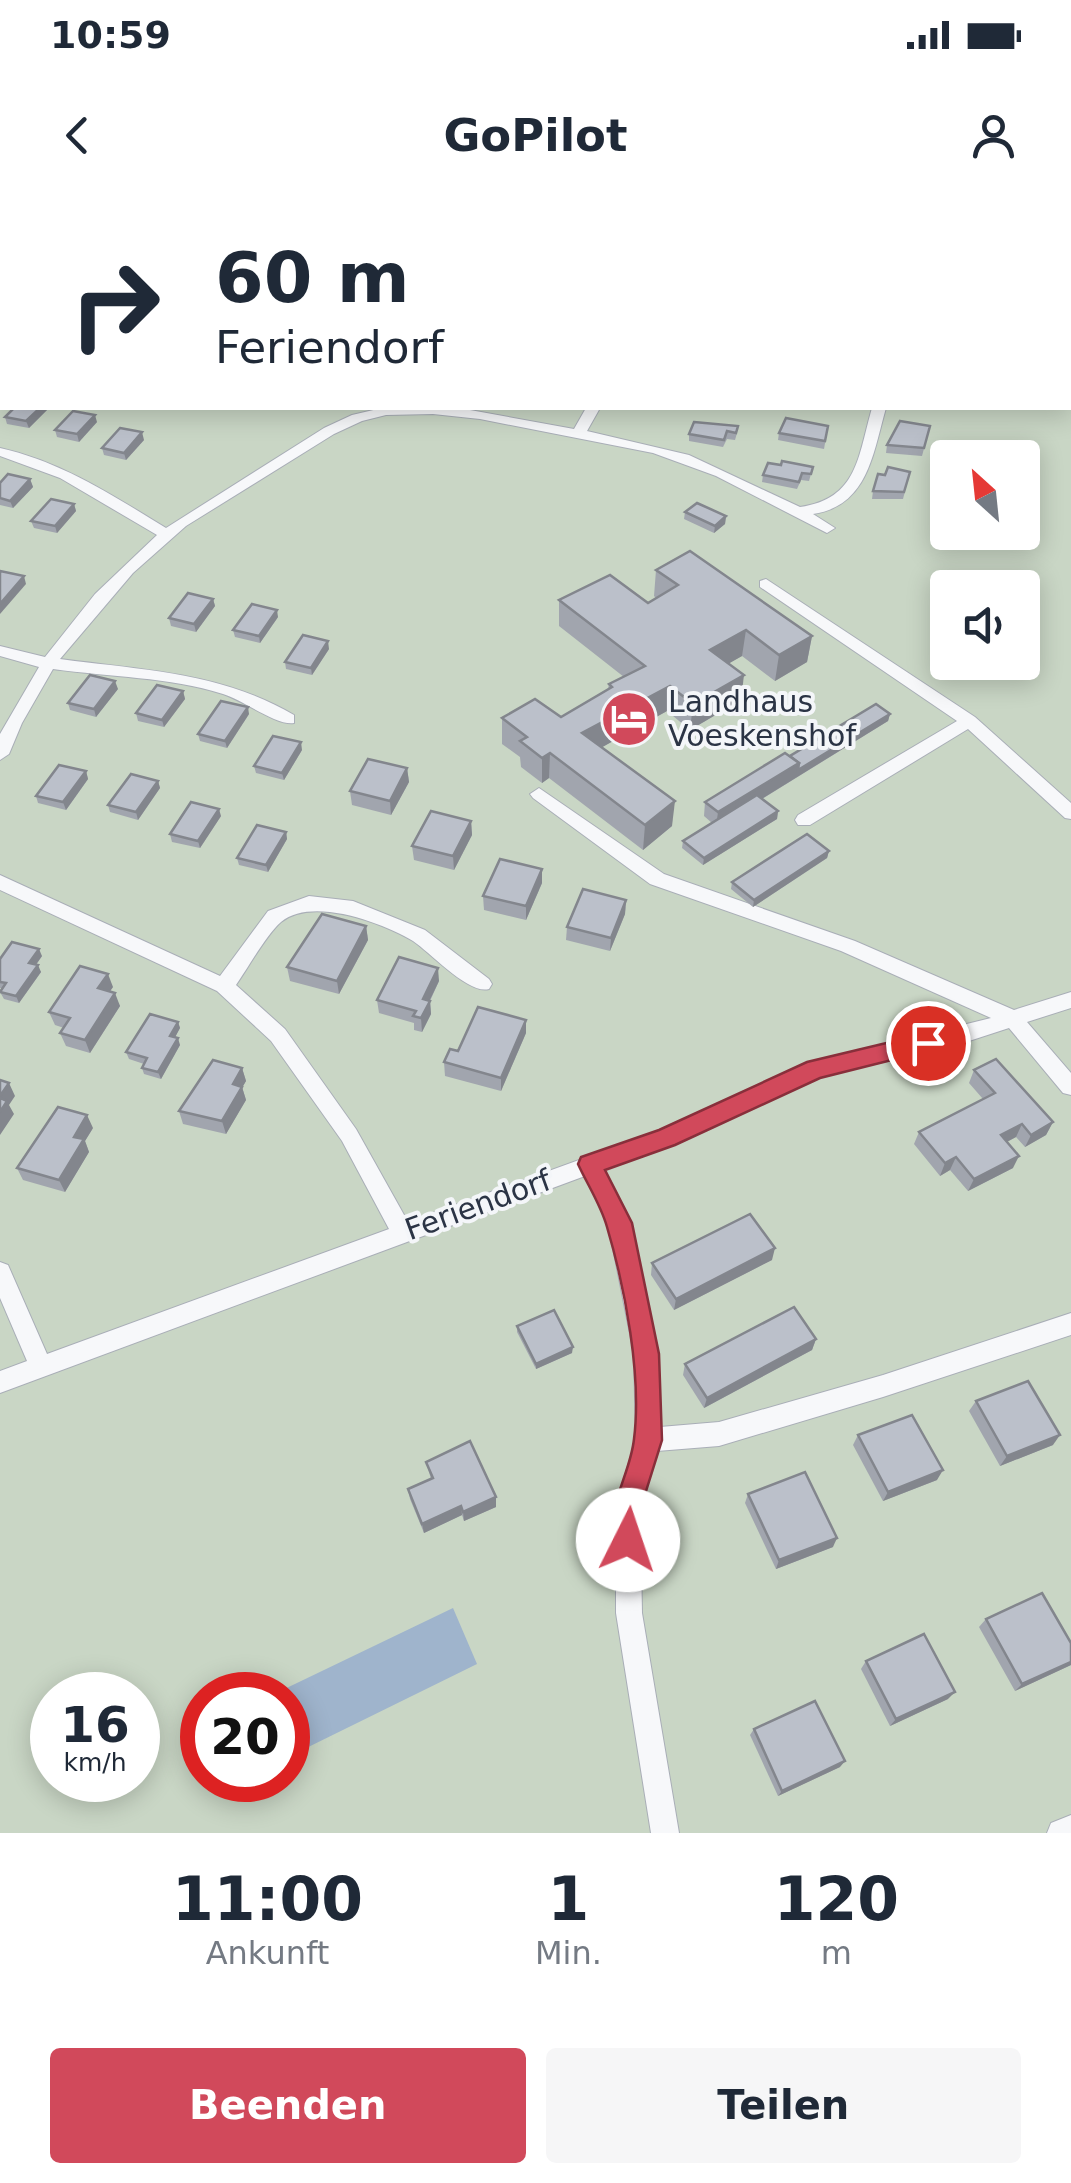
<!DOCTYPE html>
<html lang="de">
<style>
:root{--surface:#fff;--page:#f6f6f7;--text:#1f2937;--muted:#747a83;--accent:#d1495b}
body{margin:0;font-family:"DejaVu Sans",sans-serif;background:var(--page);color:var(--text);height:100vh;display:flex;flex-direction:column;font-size:38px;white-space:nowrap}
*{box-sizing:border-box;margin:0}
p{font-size:32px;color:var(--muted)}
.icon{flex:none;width:55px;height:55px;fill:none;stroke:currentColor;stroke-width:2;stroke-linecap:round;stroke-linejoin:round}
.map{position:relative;height:1633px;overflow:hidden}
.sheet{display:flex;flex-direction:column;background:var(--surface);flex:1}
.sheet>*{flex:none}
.hud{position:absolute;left:0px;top:0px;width:1072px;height:210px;box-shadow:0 5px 25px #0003;background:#fff;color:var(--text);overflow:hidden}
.needle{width:65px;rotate:333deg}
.controls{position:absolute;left:930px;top:240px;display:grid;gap:20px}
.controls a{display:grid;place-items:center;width:110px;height:110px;border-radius:10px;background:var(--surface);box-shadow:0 5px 25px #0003;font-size:50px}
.speed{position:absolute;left:30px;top:1472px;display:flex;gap:20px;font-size:50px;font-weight:700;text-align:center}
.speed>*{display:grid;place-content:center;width:130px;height:130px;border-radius:50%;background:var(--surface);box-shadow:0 5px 25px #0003;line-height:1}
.speed small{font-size:25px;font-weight:400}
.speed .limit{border:15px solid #d22;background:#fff;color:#111}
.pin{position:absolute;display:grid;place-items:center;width:85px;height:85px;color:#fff;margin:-42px;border:5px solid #fff;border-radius:50%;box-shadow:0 2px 10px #0007}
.me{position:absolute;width:110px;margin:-55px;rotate:4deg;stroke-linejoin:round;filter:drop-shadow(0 0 8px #0008)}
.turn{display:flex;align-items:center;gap:35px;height:210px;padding:0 50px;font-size:45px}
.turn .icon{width:130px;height:130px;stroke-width:2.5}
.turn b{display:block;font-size:70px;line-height:85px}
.eta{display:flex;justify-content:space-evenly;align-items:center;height:170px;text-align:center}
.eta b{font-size:60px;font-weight:700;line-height:70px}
.button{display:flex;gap:20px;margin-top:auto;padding:20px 50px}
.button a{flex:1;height:115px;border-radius:10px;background:var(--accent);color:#fff;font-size:40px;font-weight:700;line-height:115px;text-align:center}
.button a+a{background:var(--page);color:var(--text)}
.status{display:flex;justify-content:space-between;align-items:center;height:70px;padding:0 50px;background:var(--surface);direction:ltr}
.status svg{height:28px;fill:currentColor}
header{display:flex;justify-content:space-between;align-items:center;height:130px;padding:0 50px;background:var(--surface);font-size:45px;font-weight:700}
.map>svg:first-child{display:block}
.green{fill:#c9d6c5;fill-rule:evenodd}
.water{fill:#9fb4cc}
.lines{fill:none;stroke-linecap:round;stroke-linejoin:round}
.stream{fill:#9fb4cc;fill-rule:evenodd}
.service-casing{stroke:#a9aeb7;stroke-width:2}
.service{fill:#f7f8fa;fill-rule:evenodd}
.wall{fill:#a1a5ae}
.shaded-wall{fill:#83868d}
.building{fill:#bbc0ca;stroke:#83868d;stroke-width:2.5}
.route{fill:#d1495b;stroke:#882f3b;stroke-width:2.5}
.labels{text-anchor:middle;stroke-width:8;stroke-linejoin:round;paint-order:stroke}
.poi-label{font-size:30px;fill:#2b3445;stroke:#f4f6f9;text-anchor:start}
.street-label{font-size:30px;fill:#2b3445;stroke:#f4f6f9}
</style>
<div class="status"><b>10:59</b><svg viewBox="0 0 49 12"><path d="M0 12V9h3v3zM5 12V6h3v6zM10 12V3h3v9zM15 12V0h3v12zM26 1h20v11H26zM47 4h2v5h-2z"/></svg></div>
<header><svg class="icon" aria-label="back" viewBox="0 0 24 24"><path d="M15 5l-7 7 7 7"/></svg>GoPilot<svg class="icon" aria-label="person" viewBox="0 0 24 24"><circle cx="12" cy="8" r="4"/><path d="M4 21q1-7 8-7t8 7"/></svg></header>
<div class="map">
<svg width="1071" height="1633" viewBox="0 0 1071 1633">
<rect width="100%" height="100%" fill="#e4e7ec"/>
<!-- green -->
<path class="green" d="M0,0h1071v1633h-1071zM2,2h1068v206h-1068zM948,258h74v74h-74zM948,388h74v74h-74zM52,1495h86v85h-86zM202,1495h86v85h-86z"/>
<!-- water -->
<path class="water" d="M453,1408l24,56 -189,93v-62h-16z"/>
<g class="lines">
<!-- stream -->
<g class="stream">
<path d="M616,0h11l3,2h-10z"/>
<path d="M1070,192l1,1v6l-1,-1z"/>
</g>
<!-- service casing -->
<g class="service-casing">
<g id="service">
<path d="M382,208h77l115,21 12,-21h14l-13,23 102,24 111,52c58,-8 58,-51 72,-99h14c-13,45 -18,98 -73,106l22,14 -8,5 -111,-57 -63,-23 -173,-34 -47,-5 -47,1 -24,6 -28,13 -148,92 -53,47 -73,86c82,11 161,13 234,56v8c-17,3 -51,-23 -71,-29 -54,-17 -113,-17 -170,-25l-31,54 -13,31 -9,6v-26l39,-67 -39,-11v-10l45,11 50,-63 62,-59 -97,-57 -60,-22v-8c62,14 112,47 166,80l158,-100 28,-13z"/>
<path d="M766,379l209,138 96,86v16l-6,-1 -97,-89 -158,96h-12l-3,-5 3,-5 159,-94 -197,-134v-6z"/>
<path d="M539,588l125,86 191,67 159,69 57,-18v16l-44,14 44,51v22l-8,-2 -54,-65 -43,14 -146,35 -145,66 -71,27 26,53 28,131 2,73 59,-5 164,-47 188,-62v22l-188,62 -164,49 -62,5 -17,53 2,109 37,220h-28l-35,-220v-109l20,-64 -2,-86 -26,-131 -23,-47 -585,217v-22l27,-10 -27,-63v-36l8,3 39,89 342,-125 -47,-88 -71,-100 -54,-50 -217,-101v-15l220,101 48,-65 41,-15 44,5 72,29 64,49 3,5 -3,5c-20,6 -58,-36 -76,-48 -30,-18 -101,-45 -132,-19 -15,13 -33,46 -45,63l49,44 71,100 52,93 251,-91 150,-68 182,-45 -150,-67 -191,-67 -117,-86 -3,-4z"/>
<path d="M1071,1615v18h-24l4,-10z"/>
</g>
</g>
<!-- service -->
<use href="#service" class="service"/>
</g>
<!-- wall -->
<g class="wall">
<path d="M49,208l-20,20 -22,-4 -2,-7z"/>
<path d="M97,222l-18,20 -22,-5 -2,-7z"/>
<path d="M694,222l43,11 -2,7 -8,-1 -4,8 -34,-6v-7z"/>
<path d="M828,226l-4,23 -46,-9 1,-7z"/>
<path d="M930,226l-8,30 -36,-3 1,-8z"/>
<path d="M144,240l-18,20 -22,-5 -2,-7z"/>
<path d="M781,265l32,2 -4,14 -8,-1 -4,9 -35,-7 1,-7z"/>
<path d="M910,272l-7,27h-31l1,-8z"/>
<path d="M30,279l3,8 -20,21 -13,-3v-22z"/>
<path d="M74,304l2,7 -19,22 -23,-5 -3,-7z"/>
<path d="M685,312l41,4 -1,8 -11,9 -30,-14z"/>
<path d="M656,370l156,66 -5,26 -32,19 -33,-25 -13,7 12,37 -51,30 -23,-19 -65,36 70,79 -29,24 -94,-72 -7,5 -21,-16 -1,-10 -18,-13v-26l59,-1 47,-28 1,-5 15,-7 -65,-51v-26l89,3 8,-5 -2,-2z"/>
<path d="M213,399l2,7 -19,26 -25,-6 -2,-8z"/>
<path d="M278,417l-18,26 -25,-6 -2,-7z"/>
<path d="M329,449l-17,26 -26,-6 -1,-7z"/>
<path d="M118,489l-22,28 -26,-7 -2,-7z"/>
<path d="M183,491l2,8 -21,28 -26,-6 -2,-8z"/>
<path d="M249,514l-22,34 -27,-7 -2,-7z"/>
<path d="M890,514l-2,7 -126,78 16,12 -1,8 -74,46 -21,-17 1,-7 29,-18 -8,-7 1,-14 85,-46z"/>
<path d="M302,550l-18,30 -28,-7 -2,-7z"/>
<path d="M407,568l2,14 -18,33 -39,-10 -2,-14z"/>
<path d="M86,571l2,8 -22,31 -28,-7 -2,-7z"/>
<path d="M158,581l2,7 -22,32 -28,-8 -2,-7z"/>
<path d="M221,616l-21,32 -28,-6 -2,-8z"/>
<path d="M471,621l1,14 -18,35 -40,-10 -2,-14z"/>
<path d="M286,632l1,7 -19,33 -29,-7 -2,-7z"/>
<path d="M829,651l-2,7 -74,49 -22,-18 1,-7z"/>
<path d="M542,669v14l-16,37 -42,-10 -1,-14z"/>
<path d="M626,700l-1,14 -15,37 -44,-11 1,-13z"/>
<path d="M366,726l2,14 -29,54 -49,-13 -3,-14z"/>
<path d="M42,756l-6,9 5,7 -22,31 -15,-4 -4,-7 3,-4h-3v-29z"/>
<path d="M439,781l-9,20 1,13 -9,18 -8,-2v-7l-35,-10 -2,-13z"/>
<path d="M113,787l-3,4 10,15 -30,47 -24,-7 -6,-13 4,-5 -9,-3 -6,-13z"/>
<path d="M526,820v13l-25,58 -56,-15 -1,-14 14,-11z"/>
<path d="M178,822l2,6 -5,9 5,8 -19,34 -17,-5 -2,-6 2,-4 -15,-5 -3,-7z"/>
<path d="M242,868l4,13 -4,6 4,13 -20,34 -43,-10 -4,-13z"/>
<path d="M974,870l79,52 -7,13 -21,12 -9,-10 -9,5 6,26 -45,23 -18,-21 -10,6 -26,-32 5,-12 64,-33 -14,-16z"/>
<path d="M93,928l-8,13 4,11 -24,40 -42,-12 -6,-12z"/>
<path d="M772,1060l-98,50 -23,-35 1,-12z"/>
<path d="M517,1126l55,27 -36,16 -19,-37z"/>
<path d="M816,1139l-4,11 -108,58 -21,-33 2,-11z"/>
<path d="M976,1201l77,44 -53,21 -31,-55z"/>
<path d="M858,1235l79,45 -54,21 -30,-56z"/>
<path d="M426,1262l70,35v10l-32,14 -2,-6 -38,18 -14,-34 -2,-10 23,-10z"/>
<path d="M748,1294l85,53 -57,22 -31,-66z"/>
<path d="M986,1419l85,24v22l-56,26 -36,-64z"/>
<path d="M866,1461l82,38 -58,27 -29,-57z"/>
<path d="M754,1529l86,38 -62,29 -28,-61z"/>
</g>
<!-- shaded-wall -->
<g class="shaded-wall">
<path d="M40,208h9l-20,20 -3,-7z"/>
<path d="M95,215l2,7 -18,20 -2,-8z"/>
<path d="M142,232l2,8 -18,20 -2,-7z"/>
<path d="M30,279l3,8 -20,21 -3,-7z"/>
<path d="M74,304l2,7 -19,22 -2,-7z"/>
<path d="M726,316l-1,8 -11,9 1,-7z"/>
<path d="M24,376l2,8 -26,30v-10z"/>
<path d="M213,399l2,7 -19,26 -2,-8z"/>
<path d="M277,410l1,7 -18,26 -1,-7z"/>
<path d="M746,430l-4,26 -35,20 3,-26z"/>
<path d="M812,436l-5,26 -32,19 4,-26z"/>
<path d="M328,441l1,8 -17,26 -1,-7z"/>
<path d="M744,475l-3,25 -51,30 3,-26z"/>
<path d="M115,481l3,8 -22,28 -2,-8z"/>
<path d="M670,486l-3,25 -86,48 1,-26z"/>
<path d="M183,491l2,8 -21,28 -2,-7z"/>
<path d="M248,507l1,7 -22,34 -2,-7z"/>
<path d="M890,514l-2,7 -172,106 2,-15 81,-49z"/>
<path d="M301,542l1,8 -18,30 -2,-7z"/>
<path d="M550,553l-1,25 -7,5v-25z"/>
<path d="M407,568l2,14 -18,33 -1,-14z"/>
<path d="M86,571l2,8 -22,31 -3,-8z"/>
<path d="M158,581l2,7 -22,32 -2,-8z"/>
<path d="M675,601l-3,25 -29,24 2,-25z"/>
<path d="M219,609l2,7 -21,32 -2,-7z"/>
<path d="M778,611l-1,8 -74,46 1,-7z"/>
<path d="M471,621l1,14 -18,35 -1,-14z"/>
<path d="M286,632l1,7 -19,33 -2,-7z"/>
<path d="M829,651l-2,7 -74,49 1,-7z"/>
<path d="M542,669v14l-16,37v-14z"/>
<path d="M626,700l-1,14 -15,37 1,-13z"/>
<path d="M366,726l2,14 -29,54 -2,-13z"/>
<path d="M39,749l3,7 -10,14 -3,-7z"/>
<path d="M38,765l3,7 -22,31 -3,-7z"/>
<path d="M438,768l1,13 -15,31 -1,-13z"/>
<path d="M108,774l5,13 -10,14 -5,-13z"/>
<path d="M115,793l5,13 -30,47 -5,-13z"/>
<path d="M430,801l1,13 -9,18 -1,-14z"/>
<path d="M526,820v13l-25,58v-13z"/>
<path d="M178,822l2,6 -8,15 -2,-7z"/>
<path d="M178,838l2,7 -19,34 -3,-7z"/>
<path d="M242,868l4,13 -8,14 4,-8 4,13 -20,34 -4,-13 11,-37z"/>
<path d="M9,883l6,13 -6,9 5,9 -14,21v-39z"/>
<path d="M87,915l6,13 -8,13 4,11 -24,40 -6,-12 15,-43z"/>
<path d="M1053,922l-7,13 -21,12 6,-12z"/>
<path d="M1022,924l-6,13 -21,11 6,-13z"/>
<path d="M1019,956l-6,12 -45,23 6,-12z"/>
<path d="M956,957l-6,13 -10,6 5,-13z"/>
<path d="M775,1048l-3,12 -98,50 2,-11z"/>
<path d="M816,1139l-4,11 -108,58 3,-10z"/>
<path d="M573,1147l-1,6 -36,16v-5z"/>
<path d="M1060,1235l-7,10 -53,21 7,-10z"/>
<path d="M943,1270l-6,10 -54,21 5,-9z"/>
<path d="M496,1297v10l-32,14 -1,-9z"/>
<path d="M461,1306l1,9 -38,18 -2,-9z"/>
<path d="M837,1338l-4,9 -57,22 3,-9z"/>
<path d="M1071,1462v3l-56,26 7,-7z"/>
<path d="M955,1492l-7,7 -58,27 6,-7z"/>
<path d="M845,1561l-5,6 -62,29 4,-5z"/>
</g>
<!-- building -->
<g class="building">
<path d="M350,0h24l7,2h-34z"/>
<path d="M434,0h19l4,1 -1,1h-24z"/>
<path d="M14,208h26l-14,13 -21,-4z"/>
<path d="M73,211l22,4 -18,19 -22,-4z"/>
<path d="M786,218l42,8 -3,15 -46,-8z"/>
<path d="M900,221l30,5 -6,22 -37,-3z"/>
<path d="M694,222l44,4 -2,7 -9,-2 -3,9 -35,-6z"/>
<path d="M120,228l22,4 -18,21 -22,-5z"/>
<path d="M782,261l31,6 -2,7 -9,-1 -3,9 -36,-7 5,-12 13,2z"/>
<path d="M888,267l22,5 -6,20 -31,-1 5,-17 7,1z"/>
<path d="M8,274l22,5 -20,22 -10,-3v-15z"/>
<path d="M51,299l23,5 -19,22 -24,-5z"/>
<path d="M697,303l29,13 -11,10 -30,-14z"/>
<path d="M690,351l122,85 -33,19 -33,-25 -36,20 34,25 -51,29 -23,-18 -88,47 93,68 -30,24 -95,-72 -8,5 -22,-17 7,-4 -25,-19 33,-19 26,18 51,-30 -3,-3 36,-18 -86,-66 51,-25 38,28 30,-18 -22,-15z"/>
<path d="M0,371l24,5 -24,28z"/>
<path d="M188,393l25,6 -19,25 -25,-6z"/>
<path d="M252,404l25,6 -18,26 -26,-6z"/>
<path d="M303,435l25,6 -17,27 -26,-6z"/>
<path d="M90,475l25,6 -21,28 -26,-6z"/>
<path d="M157,485l26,6 -21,29 -26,-7z"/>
<path d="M221,501l27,6 -23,34 -27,-7z"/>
<path d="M876,504l14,10 -92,56 1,-7 -9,-7z"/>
<path d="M273,536l28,6 -19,31 -28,-7z"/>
<path d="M785,553l14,10 -81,49 -13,-10z"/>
<path d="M368,559l39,9 -17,33 -40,-10z"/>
<path d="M59,565l27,6 -23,31 -27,-6z"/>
<path d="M131,574l27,7 -22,31 -28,-7z"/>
<path d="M757,595l21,16 -74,47 -21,-17z"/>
<path d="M191,602l28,7 -21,32 -28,-7z"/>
<path d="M431,611l40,10 -18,35 -41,-10z"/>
<path d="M257,625l29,7 -20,33 -29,-7z"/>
<path d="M807,634l22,17 -75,49 -22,-18z"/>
<path d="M500,659l42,10 -16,37 -43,-10z"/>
<path d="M583,689l43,11 -15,38 -44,-11z"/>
<path d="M322,714l44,12 -29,55 -50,-14z"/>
<path d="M12,742l27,7 -10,14 9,2 -22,31 -16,-4 6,-9 -6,-1v-23z"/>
<path d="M399,757l39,11 -15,31 7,2 -9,17 -8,-2 3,-5 -39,-11z"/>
<path d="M80,766l28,8 -10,14 17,5 -30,47 -25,-7 10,-15 -21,-6z"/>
<path d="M478,807l48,13 -25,58 -57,-16 6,-13 8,2z"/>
<path d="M150,814l28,8 -8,14 8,2 -20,34 -16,-4 5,-10 -21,-6z"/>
<path d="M996,859l57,63 -22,13 -9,-11 -21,11 18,21 -45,23 -18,-22 -11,6 -26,-31 76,-39 -21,-23z"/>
<path d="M213,860l29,8 -9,16 9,3 -20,34 -43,-10z"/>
<path d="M0,880l9,3 -9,13z"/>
<path d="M0,898l7,3 -7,11z"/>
<path d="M58,907l29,8 -13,22 10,2 -25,41 -42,-12z"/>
<path d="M750,1014l25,34 -99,51 -24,-36z"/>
<path d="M794,1107l22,32 -109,59 -22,-34z"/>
<path d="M554,1110l19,37 -37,17 -19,-38z"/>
<path d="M1028,1181l32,54 -53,21 -31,-55z"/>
<path d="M912,1215l31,55 -55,22 -30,-57z"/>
<path d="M470,1241l26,56 -33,15 -2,-6 -39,18 -14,-35 25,-11 -7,-16z"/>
<path d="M805,1272l32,66 -58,22 -31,-66z"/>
<path d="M1042,1393l29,50v19l-49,22 -36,-65z"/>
<path d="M924,1434l31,58 -59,27 -30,-58z"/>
<path d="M815,1501l30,60 -63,30 -28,-62z"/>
</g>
<!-- route -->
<path class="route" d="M928,833l8,3 4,7 -4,6 -116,29 -145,67 -70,25 27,53 27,131 3,86 -20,64 1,36 -4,10 -11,5 -10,-5c-16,-40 12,-72 16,-111 8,-63 -9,-151 -27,-212 -6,-22 -20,-43 -29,-63l3,-7 78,-27 148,-68z"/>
<!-- icons -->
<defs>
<g id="hotel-disc" transform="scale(2.875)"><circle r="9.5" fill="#d1495b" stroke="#f4f6f9"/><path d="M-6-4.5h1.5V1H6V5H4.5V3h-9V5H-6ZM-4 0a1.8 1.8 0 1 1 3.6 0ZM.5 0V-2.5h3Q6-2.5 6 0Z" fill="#fff"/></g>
</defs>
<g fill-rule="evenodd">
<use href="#hotel-disc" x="629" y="519"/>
</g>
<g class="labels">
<!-- poi labels -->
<g class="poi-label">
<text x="668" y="512">Landhaus<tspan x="668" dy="34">Voeskenshof</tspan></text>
</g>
<!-- street labels -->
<g class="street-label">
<text transform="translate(478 1005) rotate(-20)" y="10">Feriendorf</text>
</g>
</g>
</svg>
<div class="controls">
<a><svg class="needle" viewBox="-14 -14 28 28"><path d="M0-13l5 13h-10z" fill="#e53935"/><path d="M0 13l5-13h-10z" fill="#747a83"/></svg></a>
<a><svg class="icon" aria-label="sound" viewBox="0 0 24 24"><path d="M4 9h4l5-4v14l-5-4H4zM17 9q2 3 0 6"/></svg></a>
</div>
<div class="speed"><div>16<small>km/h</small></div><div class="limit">20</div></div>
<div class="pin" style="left:928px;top:843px;background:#d93025"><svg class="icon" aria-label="arrive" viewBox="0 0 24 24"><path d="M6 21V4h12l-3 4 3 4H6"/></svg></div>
<svg class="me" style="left:628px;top:1340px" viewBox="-20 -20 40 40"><circle r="19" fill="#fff"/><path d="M0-13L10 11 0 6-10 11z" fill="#d1495b"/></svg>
<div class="hud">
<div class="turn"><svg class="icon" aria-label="right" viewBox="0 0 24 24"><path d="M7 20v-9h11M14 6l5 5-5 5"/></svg><div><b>60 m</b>Feriendorf</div></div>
</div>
</div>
<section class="sheet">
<div class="eta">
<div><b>11:00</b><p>Ankunft</p></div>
<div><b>1</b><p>Min.</p></div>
<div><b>120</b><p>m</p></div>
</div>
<div class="button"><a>Beenden</a><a>Teilen</a></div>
</section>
